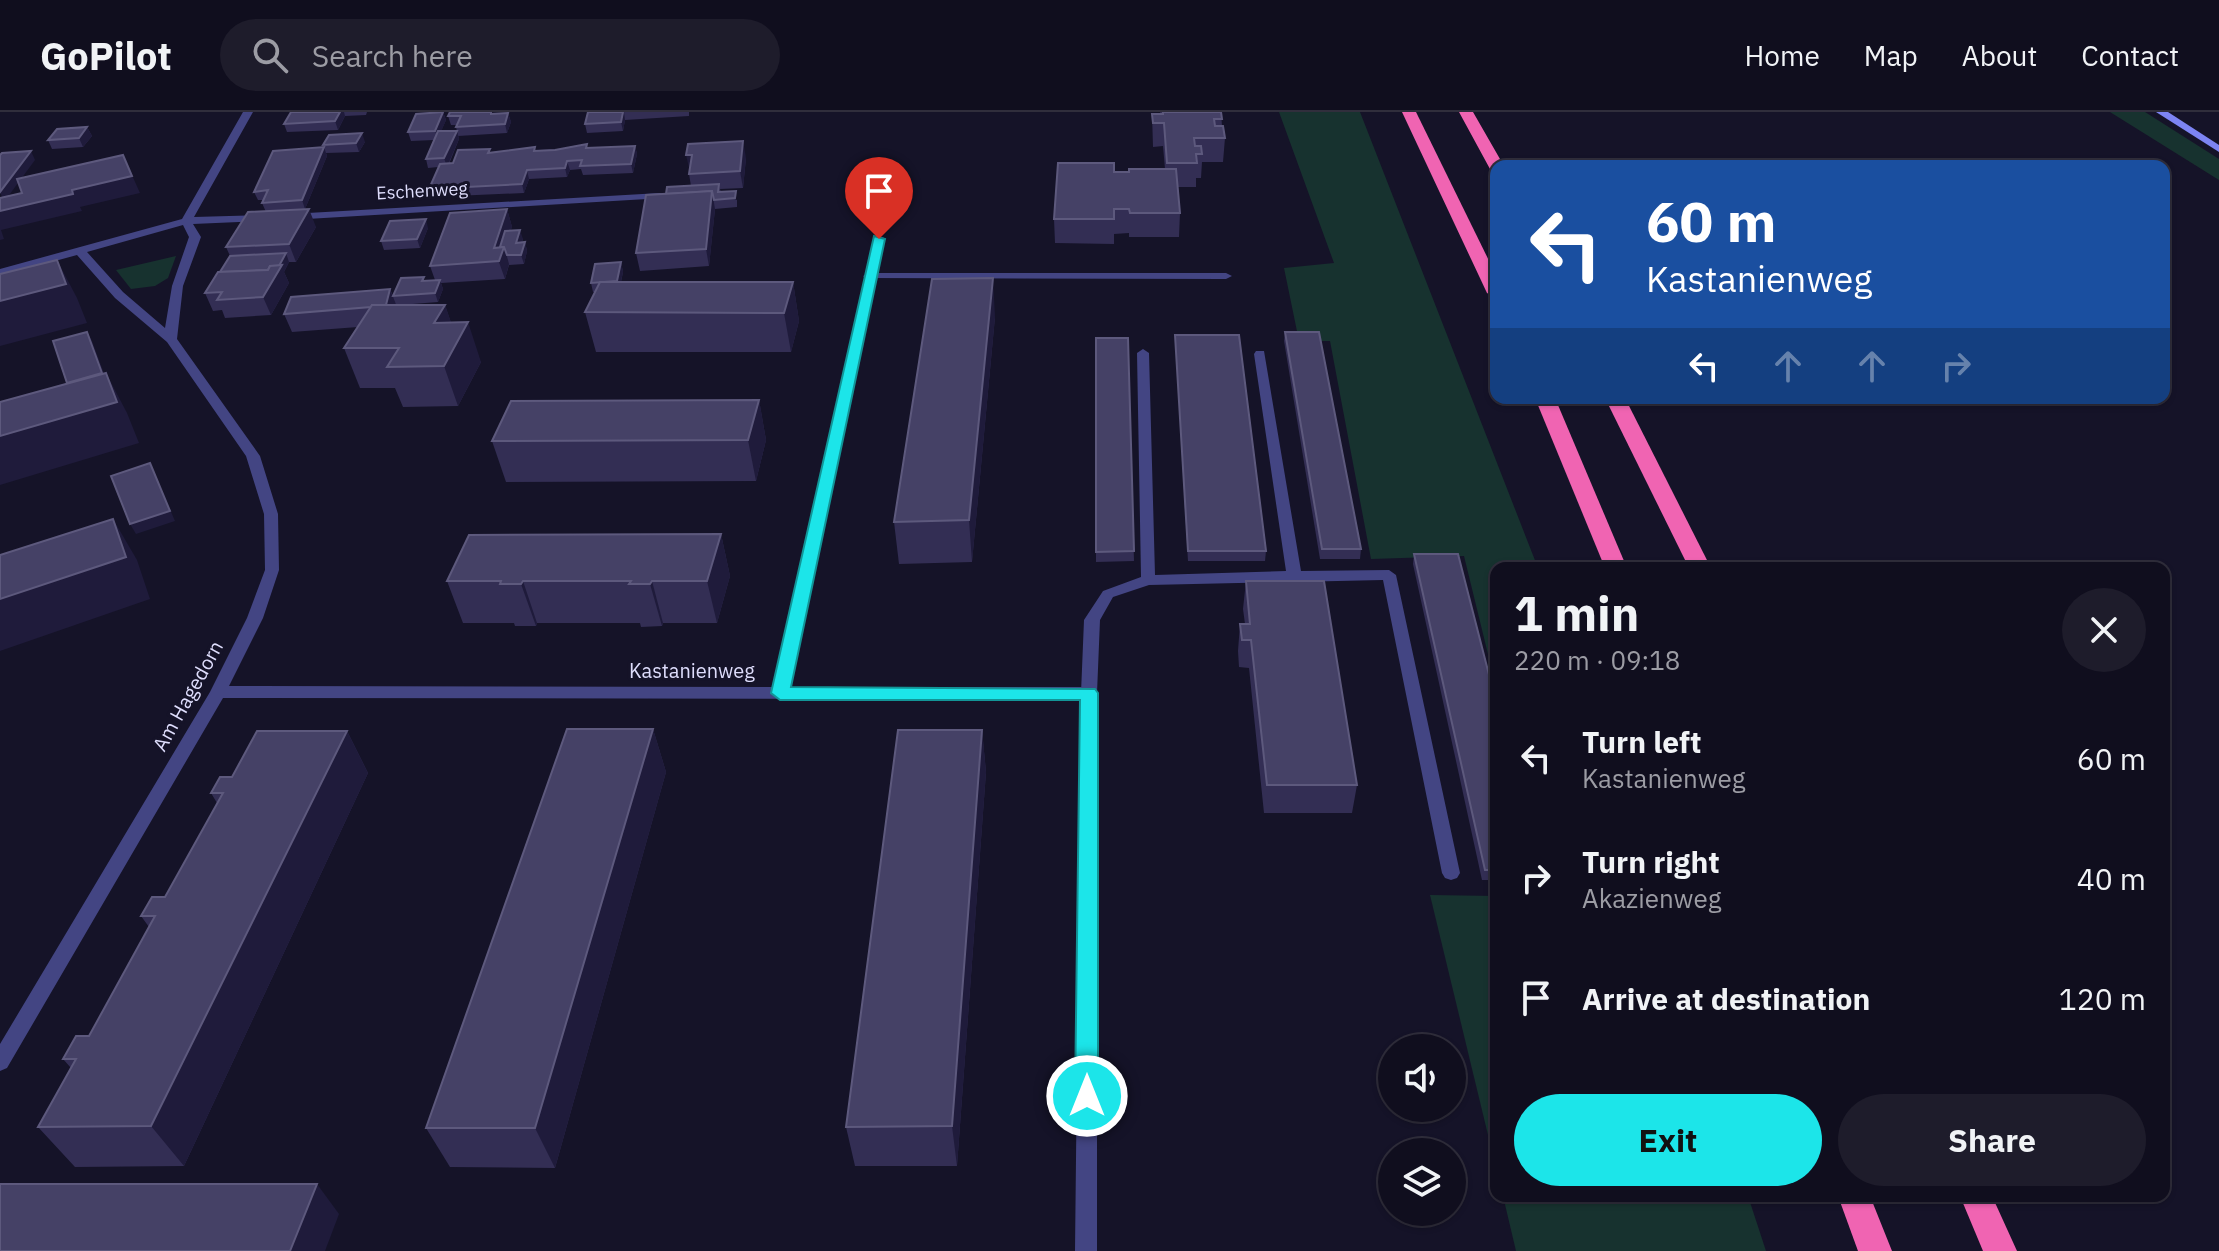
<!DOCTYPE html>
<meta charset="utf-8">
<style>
:root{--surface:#100e1e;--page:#1e1c2b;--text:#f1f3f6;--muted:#9c9ca4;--line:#302e3c;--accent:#1ce5e9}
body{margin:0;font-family:"IBM Plex Sans",sans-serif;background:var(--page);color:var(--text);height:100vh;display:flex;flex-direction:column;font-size:30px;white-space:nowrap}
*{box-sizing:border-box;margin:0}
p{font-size:26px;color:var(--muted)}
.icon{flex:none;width:44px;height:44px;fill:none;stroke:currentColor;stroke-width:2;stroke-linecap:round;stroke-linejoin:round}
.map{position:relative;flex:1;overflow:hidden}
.details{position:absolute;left:1490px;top:450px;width:680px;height:640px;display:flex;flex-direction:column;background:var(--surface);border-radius:16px;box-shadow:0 2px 6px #0004,0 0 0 2px var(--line)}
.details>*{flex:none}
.banner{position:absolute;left:1490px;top:48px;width:680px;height:244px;border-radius:16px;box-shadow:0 2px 6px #0004,0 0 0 2px var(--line);background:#1a4fa0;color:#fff;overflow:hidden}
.fabs{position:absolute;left:1378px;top:922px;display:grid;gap:16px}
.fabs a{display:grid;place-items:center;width:88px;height:88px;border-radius:50%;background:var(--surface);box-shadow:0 2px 6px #0004,0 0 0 2px var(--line);font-size:40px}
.pin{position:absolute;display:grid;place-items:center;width:68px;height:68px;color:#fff;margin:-82px -34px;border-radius:50% 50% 50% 0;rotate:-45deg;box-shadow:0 0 8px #0007}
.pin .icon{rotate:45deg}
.me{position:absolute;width:88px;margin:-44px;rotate:0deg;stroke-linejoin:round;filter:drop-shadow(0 0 6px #0008)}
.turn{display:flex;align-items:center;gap:28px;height:168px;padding:0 24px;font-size:36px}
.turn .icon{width:104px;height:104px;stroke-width:2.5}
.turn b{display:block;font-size:56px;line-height:68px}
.lanes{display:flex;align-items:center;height:76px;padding:0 24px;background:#0003;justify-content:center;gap:40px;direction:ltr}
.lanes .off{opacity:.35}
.round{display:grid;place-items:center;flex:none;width:84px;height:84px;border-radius:42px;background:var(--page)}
.overview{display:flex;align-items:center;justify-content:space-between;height:136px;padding:0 24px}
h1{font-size:48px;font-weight:800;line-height:60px}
.button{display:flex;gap:16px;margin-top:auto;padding:16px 24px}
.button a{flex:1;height:92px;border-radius:48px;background:var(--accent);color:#111;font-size:32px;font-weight:800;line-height:92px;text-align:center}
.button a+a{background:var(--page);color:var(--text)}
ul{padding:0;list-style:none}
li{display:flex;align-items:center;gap:24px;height:120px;padding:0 24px}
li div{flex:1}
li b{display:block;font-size:30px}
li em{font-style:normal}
header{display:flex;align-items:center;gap:48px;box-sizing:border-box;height:112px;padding:0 40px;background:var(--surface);border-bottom:2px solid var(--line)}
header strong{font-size:38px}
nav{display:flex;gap:44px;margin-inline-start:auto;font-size:28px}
.search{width:560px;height:72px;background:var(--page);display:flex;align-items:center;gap:20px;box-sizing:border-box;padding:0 28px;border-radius:44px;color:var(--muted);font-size:30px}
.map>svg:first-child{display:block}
.green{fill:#17322f}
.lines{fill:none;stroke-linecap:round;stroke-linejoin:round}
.lane{fill:#434583;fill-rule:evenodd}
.street{fill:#434583;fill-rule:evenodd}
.secondary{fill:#7d84f3;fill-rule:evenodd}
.highway{fill:#f064b2;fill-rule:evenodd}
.wall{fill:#332e54}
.shaded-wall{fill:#1f1b3b}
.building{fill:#454166;stroke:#5d597d;stroke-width:2}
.route{fill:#1ce5e9;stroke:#129597;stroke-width:2}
.labels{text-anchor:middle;stroke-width:6;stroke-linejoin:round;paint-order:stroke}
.far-street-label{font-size:18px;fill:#deddfc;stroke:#151328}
.street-label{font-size:20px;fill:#deddfc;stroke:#151328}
</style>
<header>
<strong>GoPilot</strong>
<div class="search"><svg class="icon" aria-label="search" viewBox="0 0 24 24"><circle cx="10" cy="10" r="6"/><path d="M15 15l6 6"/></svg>Search here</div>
<nav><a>Home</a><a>Map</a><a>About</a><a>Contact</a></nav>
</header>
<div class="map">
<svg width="2219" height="1139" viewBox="0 0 2219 1139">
<rect width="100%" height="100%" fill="#151328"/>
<!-- green -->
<g class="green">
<path d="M1279,0h81l178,456h-42v119l-32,-131 -93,3 -41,-218h-31l-15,-73 50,-5z"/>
<path d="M2110,0h35l74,47v21z"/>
<path d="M176,144l-8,22 -13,8 -24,3 -15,-19z"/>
<path d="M1430,783l66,1v272z"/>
<path d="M1503,1084h245l18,55h-250z"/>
</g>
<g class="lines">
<!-- lane -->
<g class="lane">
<path d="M869,161h357l6,3 -6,3 -361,-1 -2,-2z"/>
<path d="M1143,237l6,4 6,222 131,-4 -32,-217 2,-3h8l37,220 88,-1 7,5 64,298 -3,5 -6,2 -6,-2 -3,-5 -59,-293 -234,5 -36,12 -13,23 -3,73 -8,6 -6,-2 -2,-4 3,-73 19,-29 38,-14 -4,-224z"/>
</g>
<!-- street -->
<g class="street">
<path d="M243,0h10l-59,105 69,-2 5,3 -5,3 -70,3 8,13 -18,49 -6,53 83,117 18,58 1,56 -16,48 -34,68 544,1 100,-448 10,-2 2,2 -96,448h300l8,6v558h-22l6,-552 -858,-1 -216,370 -7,3v-27l210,-352 37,-74 18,-48 -1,-56 -18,-58 -79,-114 -52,-44 -38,-43 -77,21v-7l182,-50zM183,113l6,12 -17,49 -7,42 -42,-36 -36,-40z"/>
<path d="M660,81l4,1v4l-374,22 -5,-3 5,-3z"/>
</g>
<!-- secondary -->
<path class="secondary" d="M2156,0h12l51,33v7z"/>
<!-- highway -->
<g class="highway">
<path d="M1402,0h14l80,163v23l-9,-5z"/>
<path d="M1459,0h14l31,54h-8v5l-6,-2z"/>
<path d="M1535,286h20l72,170h-22z"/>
<path d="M1605,286h20l86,170h-22z"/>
<path d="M1838,1084h32l22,55h-34z"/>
<path d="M1960,1084h32l25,55h-34z"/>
</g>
</g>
<!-- wall -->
<g class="wall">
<path d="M291,0h76l-1,3 -21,1 -7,14 -51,2 -3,-8z"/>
<path d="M443,0l3,8 -5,11h16l2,8 -10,25 42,-12 144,-6 2,8 -4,19 -50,2 -2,-6 -11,1 -3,7 -38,2 -5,14 -92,4 -3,-8 9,-22 -10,1 -2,-9 8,-19 -23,1 -3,-9z"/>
<path d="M588,0h101v4l-64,4 -2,11 -36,2 -2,-9z"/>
<path d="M1160,0h61l1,14 3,12 -2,24h-21l-1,16h-5v9h-18l2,26 -1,24h-50v-4l-15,1v10l-59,-1 -1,-24 60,-47 51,-3 -2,-23 -10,1 -1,-33h9z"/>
<path d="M508,1l3,9 -4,11 -49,3 -2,-9 1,-2h-6l-3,-9z"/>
<path d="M87,15l5,9 -9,11 -31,2 -4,-9z"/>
<path d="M365,30l-6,10 -33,1 1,3 -22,53 -20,2 31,16 -20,35h-7l-5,10 5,11 -18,32 -46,3 -3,-8 -9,1 -8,-18 25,-37 -4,-9 40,-35 -4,-9 2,-3h-6l-4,-8 70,-45 -1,-2z"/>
<path d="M746,46l-3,30 -23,1 1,3 16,8v7l-22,2 -6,57 -69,5 -4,-18 30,-59 25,-8 -2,-12z"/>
<path d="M507,97l5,18 -2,4 13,8 -1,3h3l2,9 -3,13 -15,1 -4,14 -64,4 2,6 -5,13 -38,3h45l6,18 30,39 -23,44 -55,1 -8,-19h-35l-16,-40 14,-21 -66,5 -8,-18 106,-25 7,16 -4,-9 32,-15 10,-1 -5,-14z"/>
<path d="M428,116l-8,20 -36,2 -3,-9z"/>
<path d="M621,150l2,10 -2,10h172l6,39 -8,31h-195l-11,-40 10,-20h-2l-2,-9z"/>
<path d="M995,205l-23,245 -73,2 -5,-42z"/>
<path d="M1285,220l76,217 -1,10h-40l-36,-218z"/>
<path d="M1175,223l91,216 -1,10h-77z"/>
<path d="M1096,226h32l6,223 -38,1z"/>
<path d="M759,288l7,40 -10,41 -250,1 -14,-41z"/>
<path d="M721,422l9,42 -13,47h-54l-1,3 -21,1 -1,-4h-103l-1,3h-21l-1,-3h-51l-16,-42z"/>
<path d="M1414,442l82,148v178h-14l-69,-316z"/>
<path d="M1246,469l111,204 -5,28h-88l-15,-145 -10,-1 -1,-16 2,-27h5l-2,-15z"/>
<path d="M653,617l13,43 -111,396 -105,-1 -24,-39z"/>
<path d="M982,618l4,42 -29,394h-102l-9,-39z"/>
<path d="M347,619l21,42 -184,393 -109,1 -37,-40 33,-59 -8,-9 26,-23 60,-109 -8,-11 24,-19 52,-94 -6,-10 21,-16z"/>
</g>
<!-- shaded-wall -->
<g class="shaded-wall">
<path d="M340,0h4l1,4 -7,14 -3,-9z"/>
<path d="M443,0l3,8 -8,19 -3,-8z"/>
<path d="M624,0l1,8 -2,11 -2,-9z"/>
<path d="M508,1l3,9 -4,11 -2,-9z"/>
<path d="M87,15l5,9 -9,11 -4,-9z"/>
<path d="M457,19l2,8 -12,28 -3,-9z"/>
<path d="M362,21l3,9 -6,10 -3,-9z"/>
<path d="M743,29l3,17 -3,30 -3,-17z"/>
<path d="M635,34l2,8 -4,19 -2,-9z"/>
<path d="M324,35l3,9 -22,53 -3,-9z"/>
<path d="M31,39l4,9 -31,42 -4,-10z"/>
<path d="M123,43l17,38 -60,14 2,4 -81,19 3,9 -4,1v-29l72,-21z"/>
<path d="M686,43h6l-2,17z"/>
<path d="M567,49l3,9 -3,7 -2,-9z"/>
<path d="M527,58l2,9 -5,14 -2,-9z"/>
<path d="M712,79l3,18 -6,57 -3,-17z"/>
<path d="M309,97l7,18 -20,35 -7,-18z"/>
<path d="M507,97l5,18 -7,22 4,15 -4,15 -11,-31z"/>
<path d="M426,107l2,9 -8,20 -3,-9z"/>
<path d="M520,118l3,9 -4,13 -3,-9z"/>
<path d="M525,130l2,9 -3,13 -3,-9z"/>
<path d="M286,141l3,9 -5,10 5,11 -18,32 -8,-18 8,-19z"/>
<path d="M57,148l20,38 10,25 -87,23v-45z"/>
<path d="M621,150l2,10 -4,18 -2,-9z"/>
<path d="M993,166l2,39 -23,245 -3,-42z"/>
<path d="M440,168l3,9 -5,13 -3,-9z"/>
<path d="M793,170l6,39 -8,31 -7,-39z"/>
<path d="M390,177l7,18 -12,-1z"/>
<path d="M445,193l13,37 10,-20 13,40 -23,44 -14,-40 -10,-43z"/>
<path d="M87,220l5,9 20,54 -5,-10z"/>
<path d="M106,261l21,40 12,30 -139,42v-49z"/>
<path d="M759,288l7,40 -10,41 -8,-41z"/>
<path d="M150,351l25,58 -39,13 -6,-10z"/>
<path d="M113,407l24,41 13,39 -150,52v-52z"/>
<path d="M721,422l9,42 -13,47 -10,-42z"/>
<path d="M523,469l14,42 -1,3 -15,-42z"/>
<path d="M652,469l11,42 -1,3 -12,-42z"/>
<path d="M653,617l13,43 -111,396 -20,-40z"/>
<path d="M982,618l4,42 -29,394 -5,-40z"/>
<path d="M347,619l21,42 -184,393 -33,-40z"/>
<path d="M317,1072l22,30 -14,37h-35z"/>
</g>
<!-- building -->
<g class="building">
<path d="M291,0h49l-5,9 -51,3z"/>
<path d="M443,0l-8,19 -27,1 8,-18z"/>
<path d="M450,0h41v2l17,-1 -3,11 -49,3 5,-11h-13z"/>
<path d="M588,0h35l-2,10 -36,2z"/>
<path d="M1163,0h58l1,7h-8l1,7h8l2,12h-31l1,8h6l1,8h-6l1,9h-30l-3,-40h-11l-1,-9h11z"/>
<path d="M87,15l-8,11 -31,2 9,-11z"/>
<path d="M438,19h19l-13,27 -18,1z"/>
<path d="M362,21l-6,10 -33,2 6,-10z"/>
<path d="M743,29l-3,30 -51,3 3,-19h-6l2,-11z"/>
<path d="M587,32l-1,4 49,-2 -4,18 -51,2 2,-6 -15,1 -2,7 -38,2 -5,14 -93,5 11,-25 13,-1 5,-13 32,-1 -2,4 47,-6 -1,4 21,-1z"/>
<path d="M324,35l-22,53 -40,3 6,-13 -14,2 19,-41z"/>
<path d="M31,39l-31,41v-37l2,-2z"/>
<path d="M123,43l9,21 -60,14 1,4 -73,17v-13l22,-5 -5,-14z"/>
<path d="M1058,51h56v9h15v-3h47l4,44h-50l-1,-4h-15v10h-60z"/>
<path d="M719,72l-1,8 18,-1 -1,7 -21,2 -2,-9 -46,3 1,-7z"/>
<path d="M712,79l-6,58 -70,4 10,-58z"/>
<path d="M309,97l-20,35 -63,3 22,-35z"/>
<path d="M507,97l-13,39 10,-1 -5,14 -69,5 20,-53z"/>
<path d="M426,107l-9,20 -36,2 9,-20z"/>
<path d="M520,118l-4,13 9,-1 -4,13h-14l-3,-8h-4l5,-16z"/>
<path d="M286,141l-7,13h-9l-2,4 -48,2 10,-16z"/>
<path d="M57,148l9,24 -66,17v-27z"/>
<path d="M621,150l-4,19 -26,2 4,-19z"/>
<path d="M282,153l-19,32 -46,3 5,-8 -17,1 13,-21 50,-2 2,-4z"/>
<path d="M424,165l-2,4 18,-1 -5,13 -42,3 8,-18z"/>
<path d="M993,166l-24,242 -75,2 38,-243z"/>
<path d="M600,170h193l-9,31 -199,-1z"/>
<path d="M390,177l-4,16h-14l-1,2 -87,7 7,-17z"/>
<path d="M372,193h73l-11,18 34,-1 -24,44 -57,1 12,-19h-55z"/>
<path d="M87,220l15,41 -35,10 -14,-42z"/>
<path d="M1285,220h34l42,217h-39z"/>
<path d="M1175,223h64l27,216h-78z"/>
<path d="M1096,226h32l6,213 -38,1z"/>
<path d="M106,261l11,29 -117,34v-34z"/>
<path d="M759,288l-11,40 -256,1 19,-40z"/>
<path d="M150,351l20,48 -40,13 -19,-48z"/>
<path d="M113,407l13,38 -126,42v-44z"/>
<path d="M721,422l-14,47h-55l-2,3h-21l2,-3h-108l-2,3h-21l1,-3h-54l22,-46z"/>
<path d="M1414,442h44l38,148v168h-11z"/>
<path d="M1246,469h78l33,204h-90l-16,-145h-9l-2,-16h10z"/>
<path d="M567,617h86l-118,399h-109z"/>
<path d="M898,618h84l-30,396 -106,1z"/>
<path d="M257,619h90l-196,395 -113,1 38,-68h-13l13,-23h13l66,-120h-14l11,-19h13l58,-104h-12l9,-16h12z"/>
<path d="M0,1072h317l-27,67h-290z"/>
</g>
<!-- route -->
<path class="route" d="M874,124l11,3 -94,448 304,2 3,4v403l-3,7 -8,3 -9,-3 -3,-7 5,-396h-300l-9,-7z"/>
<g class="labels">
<!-- far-street labels -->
<g class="far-street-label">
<text transform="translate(422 79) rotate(-3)" y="6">Eschenweg</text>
</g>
<!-- street labels -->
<g class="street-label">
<text x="692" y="566">Kastanienweg</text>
<text transform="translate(188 584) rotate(-61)" y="7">Am Hagedorn</text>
</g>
</g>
</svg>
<div class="fabs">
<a><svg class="icon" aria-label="sound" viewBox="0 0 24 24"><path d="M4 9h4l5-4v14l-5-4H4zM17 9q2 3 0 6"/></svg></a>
<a><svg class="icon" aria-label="layers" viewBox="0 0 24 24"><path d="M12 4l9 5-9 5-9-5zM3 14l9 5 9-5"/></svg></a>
</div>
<div class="pin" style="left:879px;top:127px;background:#d93025"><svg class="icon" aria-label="arrive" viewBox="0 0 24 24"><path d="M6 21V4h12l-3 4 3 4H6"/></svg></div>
<svg class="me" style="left:1087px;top:984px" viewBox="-20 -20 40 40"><circle r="17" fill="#1ce5e9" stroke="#fff" stroke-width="3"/><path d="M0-11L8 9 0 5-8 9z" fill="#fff"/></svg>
<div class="banner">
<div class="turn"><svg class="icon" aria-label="left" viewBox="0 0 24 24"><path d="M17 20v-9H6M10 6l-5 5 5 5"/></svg><div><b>60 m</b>Kastanienweg</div></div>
<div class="lanes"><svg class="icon" aria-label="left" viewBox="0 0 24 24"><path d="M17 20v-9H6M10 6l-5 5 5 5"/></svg><svg class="icon off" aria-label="ahead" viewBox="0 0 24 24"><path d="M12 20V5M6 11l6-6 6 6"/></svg><svg class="icon off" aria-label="ahead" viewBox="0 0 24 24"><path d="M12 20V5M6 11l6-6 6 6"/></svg><svg class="icon off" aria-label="right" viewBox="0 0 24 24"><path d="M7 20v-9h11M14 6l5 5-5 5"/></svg></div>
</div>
<section class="details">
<div class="overview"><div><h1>1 min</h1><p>220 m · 09:18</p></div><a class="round"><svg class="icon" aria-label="close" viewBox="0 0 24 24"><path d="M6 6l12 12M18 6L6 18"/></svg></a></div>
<ul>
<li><svg class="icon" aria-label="left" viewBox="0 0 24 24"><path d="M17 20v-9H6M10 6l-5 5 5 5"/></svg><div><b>Turn left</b><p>Kastanienweg</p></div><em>60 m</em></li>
<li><svg class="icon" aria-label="right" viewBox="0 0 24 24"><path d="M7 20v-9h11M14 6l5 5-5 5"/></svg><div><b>Turn right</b><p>Akazienweg</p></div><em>40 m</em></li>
<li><svg class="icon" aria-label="arrive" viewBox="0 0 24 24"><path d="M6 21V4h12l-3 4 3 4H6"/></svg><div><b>Arrive at destination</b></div><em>120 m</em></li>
</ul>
<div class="button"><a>Exit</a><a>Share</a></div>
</section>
</div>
